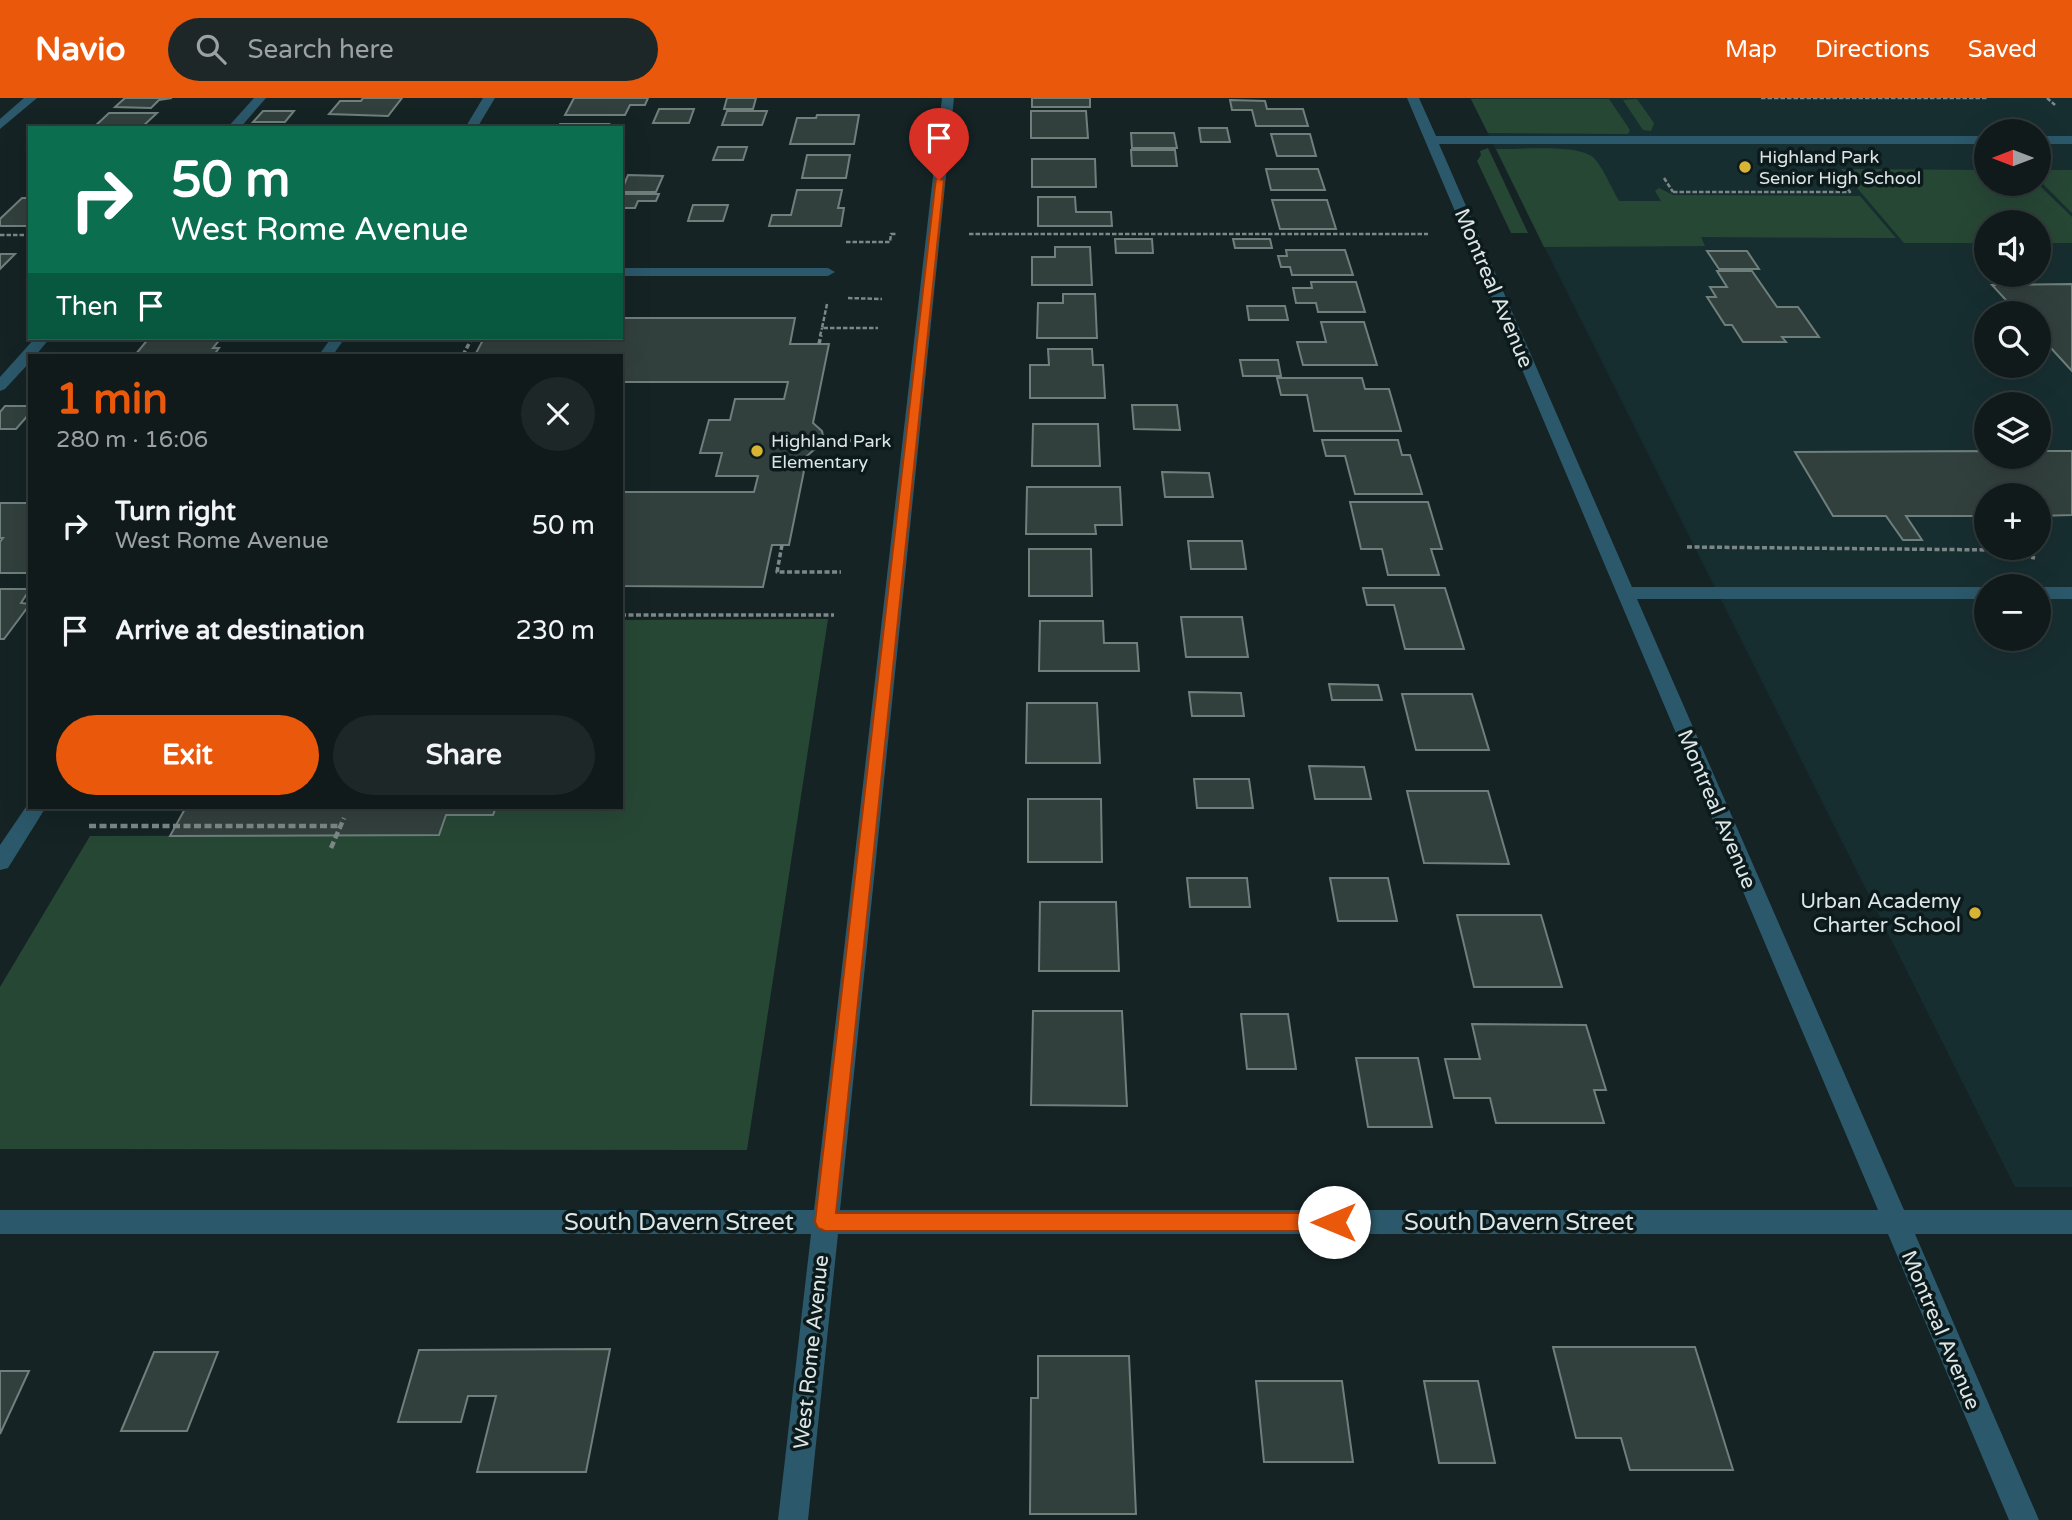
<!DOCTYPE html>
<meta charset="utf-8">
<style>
:root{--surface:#101a1b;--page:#1e2728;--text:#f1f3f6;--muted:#9ca1a3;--line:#30383a;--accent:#ea580c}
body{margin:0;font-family:"Varela Round",sans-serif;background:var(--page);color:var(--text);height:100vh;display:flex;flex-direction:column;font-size:26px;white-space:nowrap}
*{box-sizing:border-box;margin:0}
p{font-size:23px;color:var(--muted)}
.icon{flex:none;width:38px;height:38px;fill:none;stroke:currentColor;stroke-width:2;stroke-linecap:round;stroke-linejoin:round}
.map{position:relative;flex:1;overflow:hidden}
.side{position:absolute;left:28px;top:256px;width:595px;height:455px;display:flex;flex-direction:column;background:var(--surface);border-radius:0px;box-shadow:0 7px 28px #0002,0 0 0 2px var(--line)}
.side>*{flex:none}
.top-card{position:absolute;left:28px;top:28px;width:595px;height:214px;border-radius:0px;box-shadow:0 7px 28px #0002,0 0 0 2px var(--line);background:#0b6e4f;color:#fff;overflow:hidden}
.needle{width:46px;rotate:270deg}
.tools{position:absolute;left:1974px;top:21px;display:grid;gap:14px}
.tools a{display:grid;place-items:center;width:77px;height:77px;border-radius:50%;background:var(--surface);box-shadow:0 7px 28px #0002,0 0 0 2px var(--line);font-size:35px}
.pin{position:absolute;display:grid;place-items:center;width:60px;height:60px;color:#fff;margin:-72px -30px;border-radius:50% 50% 50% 0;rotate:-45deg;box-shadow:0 0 7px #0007}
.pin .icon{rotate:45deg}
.me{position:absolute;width:77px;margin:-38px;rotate:270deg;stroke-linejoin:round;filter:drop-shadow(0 0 5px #0008)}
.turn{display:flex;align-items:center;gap:24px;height:147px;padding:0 28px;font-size:32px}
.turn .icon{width:91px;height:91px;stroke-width:2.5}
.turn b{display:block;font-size:49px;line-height:60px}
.then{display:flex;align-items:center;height:66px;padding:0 28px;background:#0003;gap:14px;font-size:26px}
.round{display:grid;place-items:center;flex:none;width:74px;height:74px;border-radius:37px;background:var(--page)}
.head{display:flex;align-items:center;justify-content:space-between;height:119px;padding:0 28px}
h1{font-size:42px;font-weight:700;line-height:52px;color:var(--accent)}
.button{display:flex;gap:14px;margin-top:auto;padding:14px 28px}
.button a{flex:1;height:80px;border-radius:42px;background:var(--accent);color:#fff;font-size:28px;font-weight:700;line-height:80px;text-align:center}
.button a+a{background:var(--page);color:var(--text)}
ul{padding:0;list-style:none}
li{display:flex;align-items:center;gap:21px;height:105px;padding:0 28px}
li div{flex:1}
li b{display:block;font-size:26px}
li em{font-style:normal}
header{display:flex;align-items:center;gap:42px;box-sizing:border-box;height:98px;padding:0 35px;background:var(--accent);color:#fff}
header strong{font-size:33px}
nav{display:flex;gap:38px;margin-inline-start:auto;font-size:24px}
.search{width:490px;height:63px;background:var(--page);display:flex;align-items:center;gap:18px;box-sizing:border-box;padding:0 24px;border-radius:38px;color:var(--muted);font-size:26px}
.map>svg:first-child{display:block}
.built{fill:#172e30;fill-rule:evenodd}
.green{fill:#274735}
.building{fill:#32403d;stroke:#6f7f7c;stroke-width:2}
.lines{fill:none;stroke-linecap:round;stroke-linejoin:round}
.path-far2{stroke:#7c8788;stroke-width:2.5;stroke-dasharray:4.5 2;stroke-linecap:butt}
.path-far1{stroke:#7c8788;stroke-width:3.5;stroke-dasharray:5 2.5;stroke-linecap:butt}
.path{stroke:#7c8788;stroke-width:4.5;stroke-dasharray:7 3.5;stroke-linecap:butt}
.minor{fill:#2b586a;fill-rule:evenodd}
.route{fill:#ea580c;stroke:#983908;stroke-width:2}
.poi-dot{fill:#d8b434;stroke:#0c1a1b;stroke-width:2.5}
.labels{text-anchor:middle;stroke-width:7;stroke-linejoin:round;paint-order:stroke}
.far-poi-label{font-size:18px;fill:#dde6e7;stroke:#0c1a1b;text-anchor:start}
.street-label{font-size:21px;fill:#dde6e7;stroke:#0c1a1b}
.poi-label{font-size:21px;fill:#dde6e7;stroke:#0c1a1b;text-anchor:end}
.near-street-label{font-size:24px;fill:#dde6e7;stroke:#0c1a1b}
</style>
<header>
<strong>Navio</strong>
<div class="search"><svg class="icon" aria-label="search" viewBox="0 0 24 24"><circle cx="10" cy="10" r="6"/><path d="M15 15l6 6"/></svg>Search here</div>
<nav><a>Map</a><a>Directions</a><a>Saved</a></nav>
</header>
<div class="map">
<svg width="2072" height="1422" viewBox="0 0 2072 1422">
<rect width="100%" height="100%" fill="#152324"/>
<!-- built -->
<path class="built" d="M1470,0h602v1089h-57zM1986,33h53v53h-53zM1986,124h53v53h-53zM1986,215h53v53h-53zM1986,306h53v53h-53zM1986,397h53v53h-53zM1986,488h53v53h-53z"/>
<!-- green -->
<g class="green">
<path d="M1471,1h138l21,31 -2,4 -140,-1z"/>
<path d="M1637,1l17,24 -3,8 -8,-1 -20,-30z"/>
<path d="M1488,50l40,85h-17l-34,-72 4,-6 -1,-4z"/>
<path d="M1496,51c22,1 82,-6 98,9 10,11 17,30 25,43h42l-6,-10 4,-3 14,7 187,1 36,42 -195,-1 4,9 -161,1z"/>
<path d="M1841,71l145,1v14h52l34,33v26h-33v-21h-53v21h-82z"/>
<path d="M2039,72h33v43l-33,-33z"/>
<path d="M828,521l-81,531 -747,-1v-162l90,-151 348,-1 8,-20h47l3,-8h125v-187z"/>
</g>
<!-- building -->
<g class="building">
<path d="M125,0h47l-13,2 -8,8 -36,-1z"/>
<path d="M363,0h39l-14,18 -59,-2 11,-13h21z"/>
<path d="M574,0h74l-3,7h-15l-5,10h-60z"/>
<path d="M727,0h29l-3,11h-29z"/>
<rect x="1032" y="0" width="58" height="9"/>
<path d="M1230,2l35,1 2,8h36l5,17h-52l-4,-16h-20z"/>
<path d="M659,11h35l-5,14h-36z"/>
<path d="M263,13h31l-9,11h-32z"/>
<path d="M727,13h40l-5,14h-40z"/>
<path d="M1031,13h55l2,27h-57z"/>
<path d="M109,15h48l-16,15h-48z"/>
<path d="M817,17h42l-5,29h-64l7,-26h19z"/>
<path d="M560,26h49l-2,4h-49z"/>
<path d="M1199,30h28l3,14h-29z"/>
<path d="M1131,35h43l3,15h-45z"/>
<path d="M1271,36h39l6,22h-39z"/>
<path d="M718,49h29l-4,13h-30z"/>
<path d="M1131,52h44l2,16h-45z"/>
<path d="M807,57h43l-4,23h-44z"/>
<path d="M1032,61h63l1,28h-64z"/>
<path d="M1266,71h52l7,21h-54z"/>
<path d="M628,77l35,1 -7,16h-35z"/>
<path d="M797,92h45l-4,18h6l-3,18h-72l3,-11h19z"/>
<path d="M621,96h38l-3,7h-18l-3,7h-14z"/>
<path d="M1038,99h37l1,15h35l1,14h-74z"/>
<path d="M22,100h8v28h-30v-7z"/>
<path d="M1272,102h55l9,29h-56z"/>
<path d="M693,107h35l-5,16h-35z"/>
<path d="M1115,141h37l1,14h-37z"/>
<path d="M1233,141h37l2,9h-37z"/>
<path d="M1055,149h35l2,38h-60v-28h23z"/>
<path d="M1286,152h59l8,25h-61l-2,-8h-9l-3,-11h9z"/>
<path d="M1707,153h40l12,18h-40z"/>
<path d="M0,156h15l-15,15z"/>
<path d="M1717,173h35l25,36h21l21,30h-37l4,5h-43l-11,-17h-7l-18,-28h9l-6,-10h17z"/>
<path d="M1311,184h45l9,30h-47l-2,-9h-20l-3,-15h19z"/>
<path d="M2072,186v87l-33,-36v-22h-21l-26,-28z"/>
<path d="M1063,196h32l2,44h-60l1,-35h25z"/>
<path d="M1247,208h38l3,14h-39z"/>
<path d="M621,220h174l-5,26h39l-16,79 9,8 2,10 -17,15 -18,89h-17l-9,42 -142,-1v-94h133l4,-16h-42l6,-23h-22l9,-33h21l5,-21h49l4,-17h-167v-27h-146l9,-17h137z"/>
<path d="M1321,224h43l13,43h-74l-6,-23h29z"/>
<path d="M149,240h72l-8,10h6l-5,7h-79z"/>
<path d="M1048,251h44l1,16h10l2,33h-75v-33h19z"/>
<path d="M1240,262h38l3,16h-38z"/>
<path d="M1277,280h85l3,11h24l12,42h-87l-7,-36h-26z"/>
<path d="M1132,307h45l3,25 -46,-1z"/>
<path d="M5,308h25v7l-14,16h-16v-17z"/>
<path d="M1033,326h65l2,42h-68z"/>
<path d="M1322,342h76l4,15h8l12,39h-67l-10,-38h-19z"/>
<path d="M1986,353v6h53v-6h33v64l-33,1v-21h-53v21h-80l16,24h-19l-17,-24h-53l-38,-64z"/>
<path d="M1162,374l47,1 4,24h-48z"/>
<path d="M1027,389h93l2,38h-27l1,9h-70z"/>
<path d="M1350,404h78l14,47h-11l8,26h-51l-6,-26h-21z"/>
<path d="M0,405h30v70h-30v-31l3,-4h-3z"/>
<path d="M1188,443h54l4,28h-55z"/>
<path d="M1029,451h62l1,47h-63z"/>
<path d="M1363,490h82l19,61h-59l-11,-44h-27z"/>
<path d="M0,491h30l-9,14 9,1 -26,35h-4z"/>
<path d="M1181,519h61l6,40h-62z"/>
<path d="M1040,523h63l1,22h33l2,28h-100z"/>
<path d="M1329,586l49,1 4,15h-50z"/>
<path d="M1189,594l52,1 3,23h-52z"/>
<path d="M1402,596h70l17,56h-73z"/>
<path d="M1027,605h70l3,60h-74z"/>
<path d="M1309,668l55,1 7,32h-56z"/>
<path d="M1194,681h55l4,29h-56z"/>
<path d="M1407,693h81l21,73 -85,-1z"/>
<path d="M1028,701h73l1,63h-74z"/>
<path d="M186,709h310l-3,8h-47l-7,20 -269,1z"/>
<path d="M1187,780h60l3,29h-60z"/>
<path d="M1330,780h58l9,43h-59z"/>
<path d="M1040,804h76l3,69h-80z"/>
<path d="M1457,817h84l21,72h-88z"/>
<path d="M1033,913h89l5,95 -96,-1z"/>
<path d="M1241,916h47l8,55h-49z"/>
<path d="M1472,926l114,1 20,65h-12l10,33h-108l-6,-25h-36l-9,-39h35z"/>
<path d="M1356,960h62l14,69h-64z"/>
<path d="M1553,1249h142l38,123h-103l-9,-32h-45z"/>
<path d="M610,1251l-24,123h-109l19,-76h-28l-7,26h-63l21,-72z"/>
<path d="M154,1254h64l-31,79h-66z"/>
<path d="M1038,1258h91l7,158h-106l1,-116h7z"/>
<path d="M0,1273h29l-29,63z"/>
<path d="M1256,1283h86l11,81h-89z"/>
<path d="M1424,1283h54l17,82h-56z"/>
</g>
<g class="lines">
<!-- path-far2 -->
<g class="path-far2">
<path d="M1761,0h227"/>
<path d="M2047,0l8,7"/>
<path d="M1664,80l9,14"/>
<path d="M1673,94h177l-13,-17"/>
<path d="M969,136h459"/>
<path d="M0,137h30"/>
<path d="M846,144h44l1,-8h6"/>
<path d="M848,200l34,1"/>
<path d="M827,206l-5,24h56"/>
<path d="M820,238l2,-8"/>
</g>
<!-- path-far1 -->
<g class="path-far1">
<path d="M819,246l2,-9"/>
<path d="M463,257l9,-17"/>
<path d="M824,343l37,-1"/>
<path d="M782,447l-5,27h64"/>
<path d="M1687,449l310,3 38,8"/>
<path d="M621,517h213"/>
</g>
<!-- path -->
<g class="path">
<path d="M89,728h252"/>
<path d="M331,750l13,-30"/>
</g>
<!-- minor -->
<g class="minor">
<path d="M24,0h13l-37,31v-10z"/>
<path d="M254,0h12l-26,30h-13z"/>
<path d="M483,0h12l-18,30h-12z"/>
<path d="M942,0h12l-114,1112h1038l-471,-1112h12l17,38h550v8h-547l193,443h354v12h-349l267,611h168v24h-157l124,286h-30l-121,-286h-1050l-30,286h-30l33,-286h-811v-24h814z"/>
<rect x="2039" y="38" width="33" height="8"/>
<path d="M621,170h207l7,4 -7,4h-207z"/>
<path d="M35,240h15l-14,17h-6v7l-25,27 -5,2v-14z"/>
<path d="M331,240h14l-12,17h-14z"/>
<rect x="2039" y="489" width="33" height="12"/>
<path d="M30,703v6h16l-38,61 -8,2v-25z"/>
</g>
</g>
<!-- route -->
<path class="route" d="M936,80l8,2 -108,1033h498l7,3 3,6 -3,6 -7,3h-509l-7,-3 -3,-6z"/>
<!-- markers -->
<g class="poi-dot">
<circle cx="1745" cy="69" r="7"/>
<circle cx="757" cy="353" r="7"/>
<circle cx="1975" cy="815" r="7"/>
</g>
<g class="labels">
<!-- far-poi labels -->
<g class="far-poi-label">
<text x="1759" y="65">Highland Park<tspan x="1759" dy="21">Senior High School</tspan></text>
<text x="771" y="349">Highland Park<tspan x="771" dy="21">Elementary</tspan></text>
</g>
<!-- street labels -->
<g class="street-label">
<text transform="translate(1494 190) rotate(67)" y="7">Montreal Avenue</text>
<text transform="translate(1717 711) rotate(67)" y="7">Montreal Avenue</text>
<text transform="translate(1941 1232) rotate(67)" y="7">Montreal Avenue</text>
<text transform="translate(811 1254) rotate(-84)" y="7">West Rome Avenue</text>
</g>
<!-- poi labels -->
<g class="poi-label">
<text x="1961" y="810">Urban Academy<tspan x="1961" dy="24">Charter School</tspan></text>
</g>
<!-- near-street labels -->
<g class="near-street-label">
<text x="679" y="1132">South Davern Street</text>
<text x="1519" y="1132">South Davern Street</text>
</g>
</g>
</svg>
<div class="tools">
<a><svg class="needle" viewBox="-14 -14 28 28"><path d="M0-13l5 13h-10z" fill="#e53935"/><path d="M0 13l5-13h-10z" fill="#9ca1a3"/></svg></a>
<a><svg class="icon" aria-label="sound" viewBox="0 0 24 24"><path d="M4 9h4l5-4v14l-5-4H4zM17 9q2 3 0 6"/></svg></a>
<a><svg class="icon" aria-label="search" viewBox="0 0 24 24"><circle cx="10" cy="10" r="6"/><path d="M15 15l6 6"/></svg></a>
<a><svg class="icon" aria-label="layers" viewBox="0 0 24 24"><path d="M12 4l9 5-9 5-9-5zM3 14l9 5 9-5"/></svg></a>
<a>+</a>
<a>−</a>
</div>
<div class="pin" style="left:939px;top:82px;background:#d93025"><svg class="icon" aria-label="arrive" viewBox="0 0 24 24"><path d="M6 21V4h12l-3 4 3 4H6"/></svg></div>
<svg class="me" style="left:1334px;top:1124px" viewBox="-20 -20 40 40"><circle r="19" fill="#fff"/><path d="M0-13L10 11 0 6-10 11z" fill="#ea580c"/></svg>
<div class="top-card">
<div class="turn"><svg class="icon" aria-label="right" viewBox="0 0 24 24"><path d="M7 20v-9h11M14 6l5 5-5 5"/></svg><div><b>50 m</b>West Rome Avenue</div></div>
<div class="then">Then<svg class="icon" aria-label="arrive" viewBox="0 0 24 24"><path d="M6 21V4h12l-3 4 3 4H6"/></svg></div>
</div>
<section class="side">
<div class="head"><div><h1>1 min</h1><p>280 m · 16:06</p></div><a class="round"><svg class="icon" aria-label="close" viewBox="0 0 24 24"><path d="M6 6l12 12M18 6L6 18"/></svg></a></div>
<ul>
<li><svg class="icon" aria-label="right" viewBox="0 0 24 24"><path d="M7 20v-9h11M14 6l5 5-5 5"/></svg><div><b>Turn right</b><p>West Rome Avenue</p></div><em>50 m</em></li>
<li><svg class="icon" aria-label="arrive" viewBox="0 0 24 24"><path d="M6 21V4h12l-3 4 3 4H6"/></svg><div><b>Arrive at destination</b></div><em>230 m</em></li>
</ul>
<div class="button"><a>Exit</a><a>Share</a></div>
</section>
</div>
